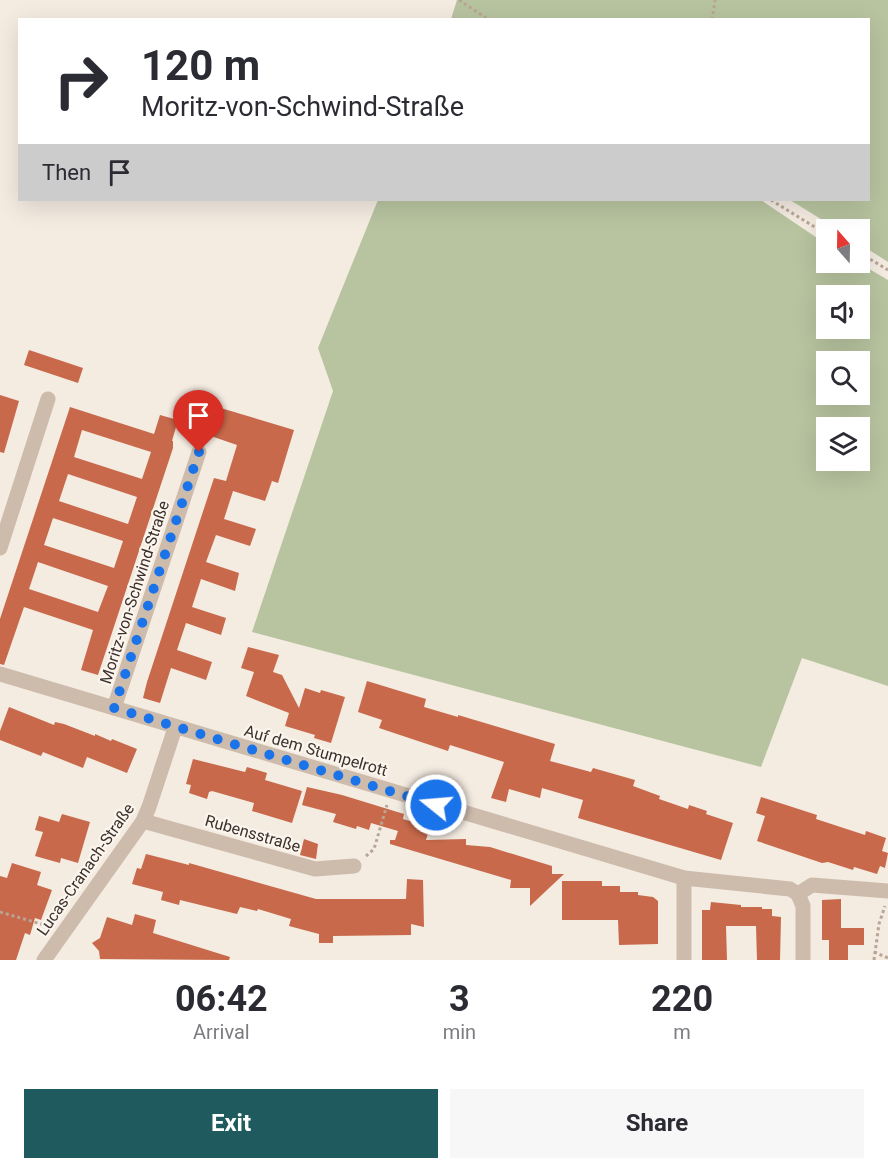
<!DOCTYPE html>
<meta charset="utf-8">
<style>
:root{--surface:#fff;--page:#f7f7f7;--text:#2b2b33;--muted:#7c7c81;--accent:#1f5a5e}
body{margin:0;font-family:Roboto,sans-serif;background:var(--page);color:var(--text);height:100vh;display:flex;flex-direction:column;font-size:22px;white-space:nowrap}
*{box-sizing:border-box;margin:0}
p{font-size:20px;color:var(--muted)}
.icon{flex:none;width:33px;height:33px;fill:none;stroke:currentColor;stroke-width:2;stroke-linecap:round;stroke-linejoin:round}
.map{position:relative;height:960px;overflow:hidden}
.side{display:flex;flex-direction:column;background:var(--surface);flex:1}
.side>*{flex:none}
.top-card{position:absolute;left:18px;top:18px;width:852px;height:183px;border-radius:0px;box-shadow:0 6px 24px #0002;background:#fff;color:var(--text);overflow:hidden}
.needle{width:39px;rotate:340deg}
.tools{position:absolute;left:816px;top:219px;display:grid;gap:12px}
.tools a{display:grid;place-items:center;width:54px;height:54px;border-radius:0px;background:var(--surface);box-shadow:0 6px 24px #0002;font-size:30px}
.pin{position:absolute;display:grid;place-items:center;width:51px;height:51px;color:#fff;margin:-62px -26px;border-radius:50% 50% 50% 0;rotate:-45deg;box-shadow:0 0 6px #0007}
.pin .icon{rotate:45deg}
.me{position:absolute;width:66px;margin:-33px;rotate:287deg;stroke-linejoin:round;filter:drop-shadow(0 0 4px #0008)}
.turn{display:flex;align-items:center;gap:21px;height:126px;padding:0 24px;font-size:27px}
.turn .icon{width:78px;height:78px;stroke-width:2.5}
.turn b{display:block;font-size:42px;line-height:51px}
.then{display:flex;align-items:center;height:57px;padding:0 24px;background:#0003;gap:12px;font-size:22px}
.eta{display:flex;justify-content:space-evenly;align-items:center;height:102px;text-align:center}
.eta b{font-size:36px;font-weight:700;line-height:42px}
.cta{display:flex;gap:12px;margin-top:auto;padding:12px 24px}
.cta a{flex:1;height:69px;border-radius:0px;background:var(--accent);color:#fff;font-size:24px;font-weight:700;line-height:69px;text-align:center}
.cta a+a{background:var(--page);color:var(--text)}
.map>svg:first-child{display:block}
.green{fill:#b8c4a0;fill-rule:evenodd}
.building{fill:#c8694b;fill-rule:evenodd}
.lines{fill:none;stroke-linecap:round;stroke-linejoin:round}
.path{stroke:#b9a596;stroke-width:3;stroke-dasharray:3 3;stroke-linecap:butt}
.minor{stroke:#cdbbac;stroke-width:15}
.route{stroke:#1a73e8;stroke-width:10;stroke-dasharray:0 18}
.labels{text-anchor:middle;stroke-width:4.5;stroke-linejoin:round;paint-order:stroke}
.street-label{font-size:16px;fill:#3b302b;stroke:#fbf5ee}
</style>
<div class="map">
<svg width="888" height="960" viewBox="0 0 888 960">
<rect width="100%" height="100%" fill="#f4ebe1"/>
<!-- green -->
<g class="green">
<path d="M457,0h431v262l-28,-18v-14l-23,-1 -47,-29h78v-180l-417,-1z"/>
<path d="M378,200h383l65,44v18l33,1 29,17v406l-86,-28 -41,109 -509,-135 81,-241 -15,-43zM826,296h34v32h-34zM826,362h34v32h-34zM826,428h34v32h-34z"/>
</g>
<!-- building -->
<g class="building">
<path d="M29,350l54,18 -5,15 -54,-18z"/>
<path d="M0,395l19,6 -15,52 -4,-1z"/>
<path d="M214,406l80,24 -16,53 -6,-2 -7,20 -32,-10 -9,28 32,10 -6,17 -34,-11 -10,27 33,11 -4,18 -34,-12 -9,28 34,11 -5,17 -35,-12 -9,27 35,12 -6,18 -35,-12 -11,35 -17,-5 4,-16 67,-204 12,3 11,-36 -32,-11z"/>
<path d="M70,407l84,27 6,-19 18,5 -6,21h1v7l-75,227 -17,-5 12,-40 -69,-23 -20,58 -4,-1v-45zM82,430l69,22 -9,27 -68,-22zM68,474l69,23 -9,27 -69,-23zM53,518l70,23 -9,27 -70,-23zM38,562l70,24 -10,26 -69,-23z"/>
<path d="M248,647l31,8 -6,17 9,3 17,33 6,-20 15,5 1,-3 24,7 -14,46 -17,-5 1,-3 -30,-9 4,-13 -43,-17 8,-24 -13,-4z"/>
<path d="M367,681l59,18 -2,8 34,10v-2l97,29 -5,17 41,11 2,-4 42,12 -2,6 27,10 -1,3 29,10 1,-4 18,6 -1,3 27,9 -12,37 -143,-42 5,-18 -41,-12 -2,10 -31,-9 -3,13 -15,-4 13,-36 -54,-17 -2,6 -69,-23 3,-8 -24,-8z"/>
<path d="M9,707l45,18 1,-3 9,2 31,12v-2l16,7 1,-2 25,10 -10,24 -40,-16 -4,11 -40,-16 -2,4 -41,-16v-9z"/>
<path d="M193,759l52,13 2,-5 20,6 -2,7 37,11 -10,32 -40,-12 2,-8 -42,-12 -3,1 -2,7 -18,-6 2,-8 -5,-1z"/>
<path d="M307,787l35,8 62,19 -1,5 27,8 -4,13 40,-1v6l24,2 62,19v8h12l-34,32v-18h-20l1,-8 -121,-36v-4h5l3,-9 -27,-8 -2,7 -12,-4 -1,3 -23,-7 3,-8 -34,-9z"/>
<path d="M761,797l56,18 -1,4 49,16 1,-4 20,7 -4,13 6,2 -3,15 -5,-2 -3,8 -23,-7 -1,3 -25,-8 -6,1 -65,-22 8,-25 -9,-3z"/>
<path d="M62,814l28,8 -12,41 -17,-5 -1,5 -25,-7 8,-24 -8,-2 4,-14 20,6z"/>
<path d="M304,839l14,5 -2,15 -16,-4z"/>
<path d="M146,854l43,11v-2l127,36h90l1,-20 16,1 1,47 -13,-3v11l-78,1v7h-14v-9l-30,-8 2,-7 -33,-10 -1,2 -17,-4 -3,7 -57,-14 -1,5 -18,-5 2,-8 -31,-8 5,-16 4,1z"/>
<path d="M12,863l29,9 -4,13 15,5 -11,30 -6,-2 -5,17 -5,-2 -9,27h-16v-84l7,2z"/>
<path d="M562,881h40v5h18v6h18v3l15,2 5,4v43l-39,1 -1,-25h-56z"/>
<path d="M841,899v29h23v17h-16v15h-19v-20h-7v-40z"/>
<path d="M711,902l30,3v2h21v2h10v7l9,1 -1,43h-23l-1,-34h-30l1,34h-25v-50h8z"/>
<path d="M135,914l21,6 -3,13 77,24 -1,3 -129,-1 -1,-8 -7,-8 8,-5 7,-21 25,8z"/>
</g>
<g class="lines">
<!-- path -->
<g class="path">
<path d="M459,0l30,20"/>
<path d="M712,20l3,-20"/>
<path d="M771,200l55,34"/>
<path d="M860,253l28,17"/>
<path d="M366,856l8,-7 13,-44"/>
<path d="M0,912l48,14"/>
<path d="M874,952l14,6"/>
<path d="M874,960l5,-36 6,-18"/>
</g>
<!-- minor -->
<g class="minor">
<path d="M0,548l48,-149"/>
<path d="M0,674l684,204 106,11 8,5"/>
<path d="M114,708l85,-256"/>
<path d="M143,821l172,48 39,-3"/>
<path d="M684,878v82"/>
<path d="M798,894l14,-9 76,6"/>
<path d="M798,894l5,12v54"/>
<path d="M44,960l99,-139 6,-14 26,-79"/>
</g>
</g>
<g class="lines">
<!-- route -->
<path class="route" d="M199,452l-85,256 322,97"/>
</g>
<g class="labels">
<!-- street labels -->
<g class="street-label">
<text transform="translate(134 592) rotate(-72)" y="6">Moritz-von-Schwind-Straße</text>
<text transform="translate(316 750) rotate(16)" y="6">Auf dem Stumpelrott</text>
<text transform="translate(253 833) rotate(16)" y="6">Rubensstraße</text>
<text transform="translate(85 869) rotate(-55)" y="6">Lucas-Cranach-Straße</text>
</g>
</g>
</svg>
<div class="tools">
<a><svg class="needle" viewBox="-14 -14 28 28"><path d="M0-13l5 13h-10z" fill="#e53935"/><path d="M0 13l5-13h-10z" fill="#7c7c81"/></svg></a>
<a><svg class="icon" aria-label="sound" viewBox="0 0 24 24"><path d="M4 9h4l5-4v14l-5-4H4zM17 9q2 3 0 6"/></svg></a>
<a><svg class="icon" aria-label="search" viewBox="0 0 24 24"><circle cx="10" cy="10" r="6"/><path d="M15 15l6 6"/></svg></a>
<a><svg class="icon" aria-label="layers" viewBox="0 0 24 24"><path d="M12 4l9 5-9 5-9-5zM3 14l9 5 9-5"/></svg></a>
</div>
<div class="pin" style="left:199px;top:452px;background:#d93025"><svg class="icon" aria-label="arrive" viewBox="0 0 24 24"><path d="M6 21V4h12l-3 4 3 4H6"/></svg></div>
<svg class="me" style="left:436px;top:805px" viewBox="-20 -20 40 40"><circle r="17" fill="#1a73e8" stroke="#fff" stroke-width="3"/><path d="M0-11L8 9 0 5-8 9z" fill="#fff"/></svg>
<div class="top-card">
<div class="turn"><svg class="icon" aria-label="right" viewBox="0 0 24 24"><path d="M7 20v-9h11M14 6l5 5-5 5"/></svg><div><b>120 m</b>Moritz-von-Schwind-Straße</div></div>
<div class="then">Then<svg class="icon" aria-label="arrive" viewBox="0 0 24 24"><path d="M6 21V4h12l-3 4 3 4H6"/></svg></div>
</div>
</div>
<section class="side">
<div class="eta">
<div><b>06:42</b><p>Arrival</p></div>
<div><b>3</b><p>min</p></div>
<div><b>220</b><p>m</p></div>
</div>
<div class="cta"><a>Exit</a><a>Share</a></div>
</section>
